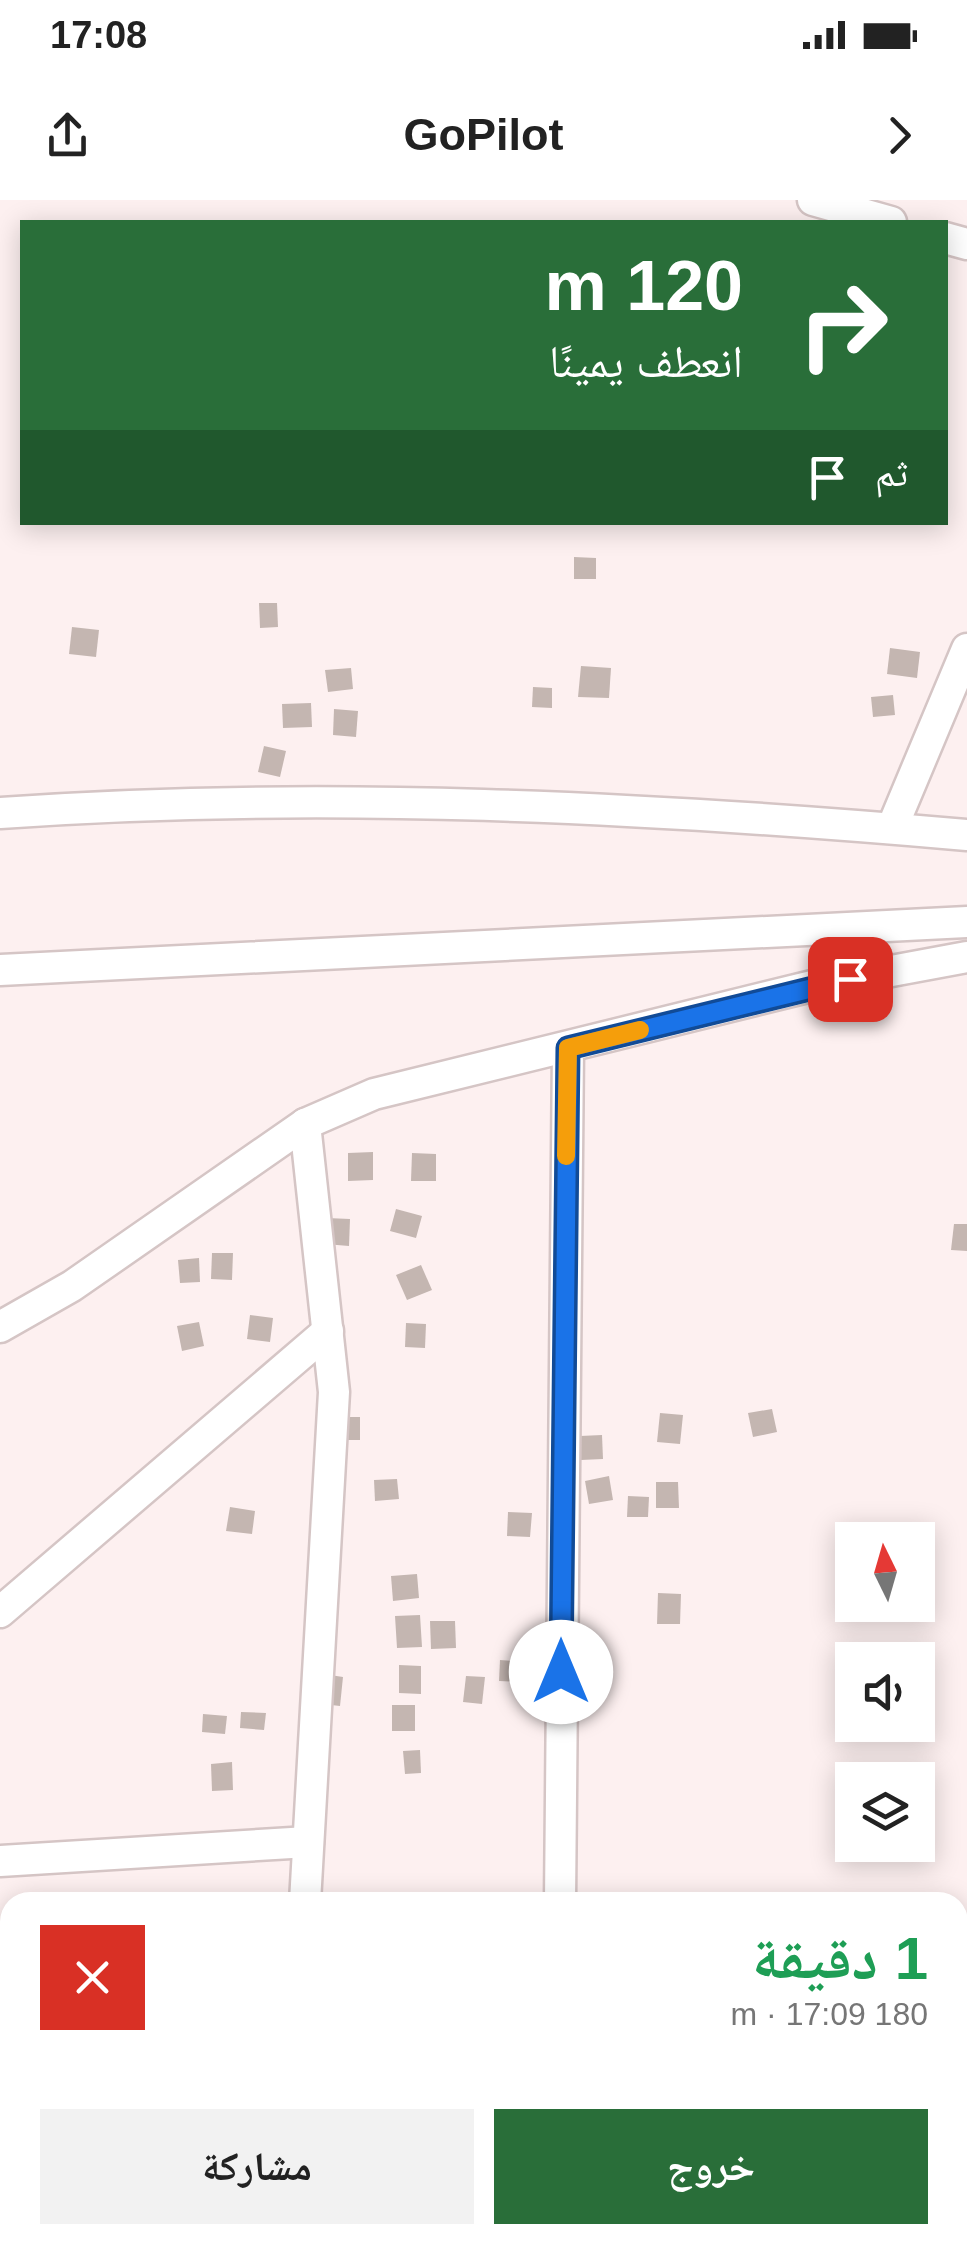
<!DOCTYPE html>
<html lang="ar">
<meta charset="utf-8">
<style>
:root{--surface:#fff;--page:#f2f2f2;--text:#222;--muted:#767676;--accent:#296e39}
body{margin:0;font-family:Helvetica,"Noto Naskh Arabic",sans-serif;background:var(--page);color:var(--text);direction:rtl;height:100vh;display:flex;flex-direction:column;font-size:38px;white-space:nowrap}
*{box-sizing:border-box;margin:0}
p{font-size:32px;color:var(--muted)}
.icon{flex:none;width:55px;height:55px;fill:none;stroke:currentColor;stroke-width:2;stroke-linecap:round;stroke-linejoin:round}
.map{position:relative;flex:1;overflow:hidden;direction:ltr}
.details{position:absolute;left:0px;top:1692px;width:968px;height:352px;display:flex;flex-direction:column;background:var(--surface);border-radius:30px 30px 0 0;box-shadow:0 5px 25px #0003;direction:rtl}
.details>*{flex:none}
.banner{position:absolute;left:20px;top:20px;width:928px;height:305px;border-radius:0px;box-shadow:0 5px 25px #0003;direction:rtl;background:#296e39;color:#fff;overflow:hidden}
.needle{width:65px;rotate:355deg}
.fabs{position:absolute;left:835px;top:1322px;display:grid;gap:20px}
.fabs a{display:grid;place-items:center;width:100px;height:100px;border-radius:0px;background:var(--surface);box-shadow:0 5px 25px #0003;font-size:50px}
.pin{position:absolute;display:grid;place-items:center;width:85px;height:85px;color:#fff;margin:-42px;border-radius:20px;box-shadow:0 5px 15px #0006}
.me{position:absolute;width:110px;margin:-55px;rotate:0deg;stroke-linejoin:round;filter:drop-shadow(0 0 8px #0008)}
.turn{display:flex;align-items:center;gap:35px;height:210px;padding:0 40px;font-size:45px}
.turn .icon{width:130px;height:130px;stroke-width:2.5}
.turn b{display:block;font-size:70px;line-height:85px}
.then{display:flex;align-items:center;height:95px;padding:0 40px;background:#0003;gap:20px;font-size:38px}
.round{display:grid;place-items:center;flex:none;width:105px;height:105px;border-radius:0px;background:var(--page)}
.head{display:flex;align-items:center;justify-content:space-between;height:170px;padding:0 40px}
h1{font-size:60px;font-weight:700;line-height:75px;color:#1e9e55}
.primary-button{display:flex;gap:20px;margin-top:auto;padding:20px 40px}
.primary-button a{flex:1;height:115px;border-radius:0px;background:var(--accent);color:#fff;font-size:40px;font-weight:700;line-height:115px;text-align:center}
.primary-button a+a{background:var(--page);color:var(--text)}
.status{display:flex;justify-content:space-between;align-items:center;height:70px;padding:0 50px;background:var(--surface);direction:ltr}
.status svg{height:28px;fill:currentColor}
header{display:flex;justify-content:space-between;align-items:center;height:130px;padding:0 40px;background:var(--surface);font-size:45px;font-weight:700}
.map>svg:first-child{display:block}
.building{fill:#c4b6b1}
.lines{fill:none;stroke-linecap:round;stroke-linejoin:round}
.minor-casing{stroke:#d5c5c5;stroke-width:35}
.minor{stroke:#fff;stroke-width:30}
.route-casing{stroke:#114b97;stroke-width:25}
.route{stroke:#1a73e8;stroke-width:18}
.slow{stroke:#f59e0b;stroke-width:18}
</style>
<div class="status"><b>17:08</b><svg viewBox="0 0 49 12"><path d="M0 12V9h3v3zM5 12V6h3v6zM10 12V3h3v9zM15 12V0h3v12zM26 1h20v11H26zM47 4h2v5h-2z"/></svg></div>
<header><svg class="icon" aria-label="forward" viewBox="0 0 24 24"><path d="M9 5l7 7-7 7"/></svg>GoPilot<svg class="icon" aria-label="share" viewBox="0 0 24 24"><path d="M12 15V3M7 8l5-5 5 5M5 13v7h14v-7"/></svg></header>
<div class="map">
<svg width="967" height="2044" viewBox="0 0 967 2044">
<rect width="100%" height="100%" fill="#fdf0f0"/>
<!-- building -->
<g class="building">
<path d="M574,357l22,1v21h-22z"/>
<path d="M259,403h18l1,24 -18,1z"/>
<path d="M72,427l27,3 -3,27 -27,-3z"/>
<path d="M890,448l30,4 -3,26 -30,-4z"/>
<path d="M581,466l30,2 -2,30 -31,-1z"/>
<path d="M351,468l2,21 -25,3 -3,-22z"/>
<path d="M533,487l19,1v20l-20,-1z"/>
<path d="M893,495l2,20 -22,2 -2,-20z"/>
<path d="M311,503l1,24 -29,1 -1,-24z"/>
<path d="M334,509l24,2 -2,26 -23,-2z"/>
<path d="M264,546l22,5 -6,26 -22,-5z"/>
<path d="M373,952v28l-25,1v-28z"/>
<path d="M412,953l24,1v27h-25z"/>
<path d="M396,1009l26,7 -6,22 -26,-7z"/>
<path d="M327,1018l23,1 -1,27 -24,-2z"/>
<path d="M954,1024h13v27l-16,-1z"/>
<path d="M212,1053h21l-1,27 -21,-1z"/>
<path d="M199,1058l1,24 -20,1 -2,-23z"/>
<path d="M421,1065l11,25 -25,10 -11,-25z"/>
<path d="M250,1115l23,3 -3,24 -23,-3z"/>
<path d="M199,1122l5,24 -22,5 -5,-25z"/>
<path d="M406,1123l20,1 -1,24 -20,-1z"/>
<path d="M772,1209l5,23 -24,5 -5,-24z"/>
<path d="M660,1213l23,2 -3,29 -23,-2z"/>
<rect x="336" y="1217" width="24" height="23"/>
<path d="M602,1235l1,24 -22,1 -1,-24z"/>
<path d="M609,1276l4,24 -24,4 -4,-23z"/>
<path d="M397,1279l2,20 -24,2 -1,-21z"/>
<path d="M656,1282h22l1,26h-23z"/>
<path d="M628,1296l21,1 -1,20h-21z"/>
<path d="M230,1307l25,4 -3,23 -26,-3z"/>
<path d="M508,1312l24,1 -2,24 -23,-1z"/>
<path d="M417,1374l2,24 -26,3 -2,-25z"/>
<path d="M658,1393l23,1 -1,30h-23z"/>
<path d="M420,1415l2,32 -25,1 -2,-32z"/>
<path d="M430,1421h25l1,27 -25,1z"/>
<path d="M500,1460l25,2 -1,20 -25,-1z"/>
<path d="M399,1465l22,1v28l-22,-1z"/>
<path d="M317,1473l26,4 -3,29 -26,-3z"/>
<path d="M466,1476l19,1 -3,27 -19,-2z"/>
<rect x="392" y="1505" width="23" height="26"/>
<path d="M241,1512l25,1 -2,17 -24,-2z"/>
<path d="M203,1514l24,2 -2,18 -23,-2z"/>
<path d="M420,1550l1,23 -16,1 -2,-23z"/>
<path d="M232,1562l1,28 -21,1 -1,-27z"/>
</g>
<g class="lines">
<!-- minor casing -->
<g class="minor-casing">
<g id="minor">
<path d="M813,0l78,22"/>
<path d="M945,38l22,6"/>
<path d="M0,613c322,-23 646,-6 967,22"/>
<path d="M892,628l75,-179"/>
<path d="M0,770l967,-48"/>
<path d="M0,1127l72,-41 233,-162 69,-30 442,-109 151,-28"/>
<path d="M0,1412l328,-281"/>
<path d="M0,1661l308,-19"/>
<path d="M305,1702l29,-510 -29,-268"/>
<path d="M560,1702l8,-854"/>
<path d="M259,2044l8,-9"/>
<path d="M541,2044l1,-9"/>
</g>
</g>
<!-- minor -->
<use href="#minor" class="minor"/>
</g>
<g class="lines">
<!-- route casing -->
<g class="route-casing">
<path id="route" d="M561,1472l7,-624 282,-69"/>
</g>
<!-- route -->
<use href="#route" class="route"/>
<!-- slow -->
<path class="slow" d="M566,956l2,-108 72,-18"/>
</g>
</svg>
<div class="fabs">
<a><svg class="needle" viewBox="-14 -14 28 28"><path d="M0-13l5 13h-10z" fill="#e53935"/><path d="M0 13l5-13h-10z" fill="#767676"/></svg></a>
<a><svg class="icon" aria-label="sound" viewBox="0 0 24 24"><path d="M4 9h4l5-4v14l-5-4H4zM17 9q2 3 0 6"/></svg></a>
<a><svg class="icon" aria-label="layers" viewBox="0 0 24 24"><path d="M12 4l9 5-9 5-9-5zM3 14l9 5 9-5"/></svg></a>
</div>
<div class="pin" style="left:850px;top:779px;background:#d93025"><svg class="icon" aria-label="arrive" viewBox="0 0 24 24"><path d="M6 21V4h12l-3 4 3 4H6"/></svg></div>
<svg class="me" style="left:561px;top:1472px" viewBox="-20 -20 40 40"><circle r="19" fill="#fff"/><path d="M0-13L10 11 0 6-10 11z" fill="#1a73e8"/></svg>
<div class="banner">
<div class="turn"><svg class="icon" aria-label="right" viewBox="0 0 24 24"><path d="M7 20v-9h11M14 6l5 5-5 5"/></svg><div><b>120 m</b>انعطف يمينًا</div></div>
<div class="then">ثم<svg class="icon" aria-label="arrive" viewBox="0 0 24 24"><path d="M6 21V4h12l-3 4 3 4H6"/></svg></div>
</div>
<section class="details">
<div class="head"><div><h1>1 دقيقة</h1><p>180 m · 17:09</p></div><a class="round" style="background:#d93025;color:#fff"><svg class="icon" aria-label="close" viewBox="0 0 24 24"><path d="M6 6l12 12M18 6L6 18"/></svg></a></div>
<div class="primary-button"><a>خروج</a><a>مشاركة</a></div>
</section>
</div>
